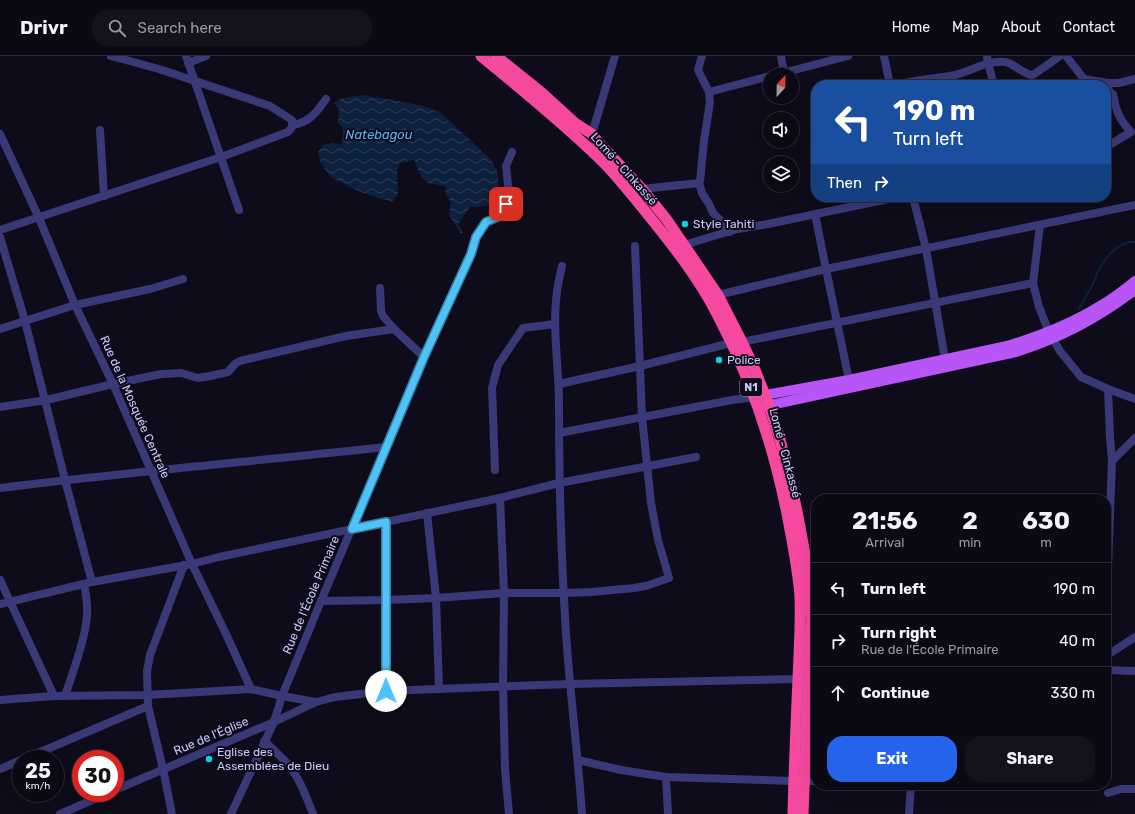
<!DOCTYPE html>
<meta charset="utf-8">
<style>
:root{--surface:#0a0914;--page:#13121d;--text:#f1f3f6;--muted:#999aa0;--line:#2a2a34;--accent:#2563eb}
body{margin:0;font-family:Rubik,sans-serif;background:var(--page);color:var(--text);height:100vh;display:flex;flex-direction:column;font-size:15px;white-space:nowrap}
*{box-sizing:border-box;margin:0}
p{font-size:13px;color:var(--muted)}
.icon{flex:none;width:22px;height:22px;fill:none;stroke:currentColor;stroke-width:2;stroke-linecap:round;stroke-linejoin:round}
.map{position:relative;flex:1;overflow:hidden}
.sheet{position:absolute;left:811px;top:438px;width:300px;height:296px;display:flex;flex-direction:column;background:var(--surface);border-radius:16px;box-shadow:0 4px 16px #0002,0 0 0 1px var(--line)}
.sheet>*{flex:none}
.hud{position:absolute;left:811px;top:24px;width:300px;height:122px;border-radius:16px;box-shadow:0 4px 16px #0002,0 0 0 1px var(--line);background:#1a4fa0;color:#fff;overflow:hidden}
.needle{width:26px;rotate:22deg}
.buttons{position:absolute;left:763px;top:12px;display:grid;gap:8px}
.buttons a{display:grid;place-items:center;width:36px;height:36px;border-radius:50%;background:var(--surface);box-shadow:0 4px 16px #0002,0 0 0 1px var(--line);font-size:20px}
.speed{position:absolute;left:12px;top:694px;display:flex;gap:8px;font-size:20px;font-weight:700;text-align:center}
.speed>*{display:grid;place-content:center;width:52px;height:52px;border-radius:50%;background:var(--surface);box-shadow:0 4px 16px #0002,0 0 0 1px var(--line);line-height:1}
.speed small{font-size:10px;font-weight:400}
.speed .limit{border:6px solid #d22;background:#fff;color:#111}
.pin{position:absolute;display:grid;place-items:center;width:34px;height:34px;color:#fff;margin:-17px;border-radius:8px;box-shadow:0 2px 6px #0006}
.me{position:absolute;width:44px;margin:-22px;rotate:0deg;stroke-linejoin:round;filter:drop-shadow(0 0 3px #0008)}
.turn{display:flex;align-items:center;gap:14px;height:84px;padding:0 16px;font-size:18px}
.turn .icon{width:52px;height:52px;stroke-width:2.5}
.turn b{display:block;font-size:28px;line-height:34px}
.then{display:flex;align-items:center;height:38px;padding:0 16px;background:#0003;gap:8px;font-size:15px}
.eta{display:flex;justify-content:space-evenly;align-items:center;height:68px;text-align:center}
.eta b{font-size:24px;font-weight:700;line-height:28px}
.button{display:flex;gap:8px;margin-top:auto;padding:8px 16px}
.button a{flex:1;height:46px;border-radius:16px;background:var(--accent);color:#fff;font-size:16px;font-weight:700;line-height:46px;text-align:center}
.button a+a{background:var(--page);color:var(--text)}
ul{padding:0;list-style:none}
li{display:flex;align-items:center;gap:12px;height:52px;padding:0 16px;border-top:1px solid var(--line)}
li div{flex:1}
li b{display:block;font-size:15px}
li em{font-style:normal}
header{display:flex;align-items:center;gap:24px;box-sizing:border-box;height:56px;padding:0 20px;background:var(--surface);border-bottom:1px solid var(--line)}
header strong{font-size:19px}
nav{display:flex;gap:22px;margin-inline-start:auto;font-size:14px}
.search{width:280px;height:36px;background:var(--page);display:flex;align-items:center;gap:10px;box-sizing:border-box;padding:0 14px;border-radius:16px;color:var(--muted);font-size:15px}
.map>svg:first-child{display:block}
.water{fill:url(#water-waves)}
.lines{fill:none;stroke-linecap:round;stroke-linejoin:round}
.stream{stroke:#0d213d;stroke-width:2}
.minor{stroke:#3a3977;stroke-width:8}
.major{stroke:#b755f6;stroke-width:10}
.highway{stroke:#f5499f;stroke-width:11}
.route-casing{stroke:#337fa1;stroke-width:10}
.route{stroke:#4fc3f7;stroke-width:7}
.poi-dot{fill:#0cd2e4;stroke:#0e0c1a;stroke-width:1.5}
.labels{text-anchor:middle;stroke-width:4;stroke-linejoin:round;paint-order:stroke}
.shield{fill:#0e0c1a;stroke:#9490b8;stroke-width:1}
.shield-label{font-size:11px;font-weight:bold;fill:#cdc8fc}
.street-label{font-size:12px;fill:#cdc8fc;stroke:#0e0c1a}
.poi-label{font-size:12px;fill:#cdc8fc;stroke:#0e0c1a;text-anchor:start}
.water-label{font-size:13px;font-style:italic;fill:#5cb2f6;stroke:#0e0c1a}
</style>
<header>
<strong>Drivr</strong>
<div class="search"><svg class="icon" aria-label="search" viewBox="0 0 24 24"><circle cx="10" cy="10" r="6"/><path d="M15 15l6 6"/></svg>Search here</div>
<nav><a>Home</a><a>Map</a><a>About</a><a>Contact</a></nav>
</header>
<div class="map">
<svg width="1135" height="758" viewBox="0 0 1135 758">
<defs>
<pattern id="water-waves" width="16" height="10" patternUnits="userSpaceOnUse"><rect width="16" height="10" fill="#0d213d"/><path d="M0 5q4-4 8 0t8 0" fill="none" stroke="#2f405a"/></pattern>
</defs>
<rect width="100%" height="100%" fill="#0e0c1a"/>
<!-- water -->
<path class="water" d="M362,39l37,6 24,5 16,6 25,22 27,26 7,13 1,26 -3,5 -14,3h-12l-12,17 5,8 -2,2 -12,-19 2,-12 -5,-9 -1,-8 -17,-3 -7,-6 -7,-17 -14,3 -3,8 1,23 -6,8 -31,-10 -29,-14 -11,-14 -3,-12 5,-7 11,-2 8,2 1,-17 -5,-5 1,-14 -5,-6 6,-4z"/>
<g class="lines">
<!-- stream -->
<path class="stream" d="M1079,252c3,-6 8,-12 11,-19 4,-6 6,-13 9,-20 7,-12 21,-29 36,-27"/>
<!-- minor -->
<g class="minor">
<path d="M186,0l53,154"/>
<path d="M781,0l3,17"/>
<path d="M884,0l6,29"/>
<path d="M987,0l1,7 6,22"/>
<path d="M1066,0l18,23 24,4h11l16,-4"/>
<path d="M188,7l18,-7"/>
<path d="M775,19l73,-19"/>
<path d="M898,29c19,-6 38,-6 57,-10 17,-4 32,-15 50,-13 11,2 16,12 28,13l27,-19"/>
<path d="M709,36l61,-16"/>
<path d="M292,69c17,-2 25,-13 34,-26"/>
<path d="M100,74l4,66"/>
<path d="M0,78l39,84 36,87 38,79 79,180 34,70 25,55"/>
<path d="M592,78l23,-78"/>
<path d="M1106,91l25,-15c-12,-13 -15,-21 -18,-38l-4,-2 -1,-9"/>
<path d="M699,127l3,10 7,11 4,9 8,8 9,11"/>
<path d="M642,133l57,-6 1,-2 4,-40 6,-39 -1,-10 -11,-22 4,-14"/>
<path d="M913,141l13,52 19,110"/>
<path d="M815,158l11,55 23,111"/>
<path d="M1040,169l-7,58 6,24 10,25 11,19 21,26 27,12 2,48 2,24 -6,160"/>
<path d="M0,174l221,-73 67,-25c3,-3 6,-8 4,-12l-22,-14 -111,-37 -48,-13"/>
<path d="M0,181l25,84 40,159 27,102"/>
<path d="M684,189l53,-16 31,-5 130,-27"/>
<path d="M562,210c-2,9 -4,17 -5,26 -5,35 2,76 2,112 0,76 2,153 7,229 4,61 12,121 16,181"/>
<path d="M380,232l1,23 2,5 11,13 30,28"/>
<path d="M718,239l108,-26 309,-64"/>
<path d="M0,273l75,-24 75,-16 33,-10"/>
<path d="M742,286l291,-59"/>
<path d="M559,328l81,-18 91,-23"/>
<path d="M1108,333l27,10"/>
<path d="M0,351l46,-7 67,-16 48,-10 20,-1 17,5 12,-2 18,-4 8,-9 4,-2 106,-25 48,-7"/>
<path d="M559,377l173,-33 23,-3"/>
<path d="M1112,405l23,-23"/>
<path d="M495,414l-3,-82 6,-23 25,-37 32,-4"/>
<path d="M0,432c128,-16 257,-27 386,-41"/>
<path d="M500,442l4,95 -1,93 2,83 4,45"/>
<path d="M427,457l9,85 3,91"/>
<path d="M0,524l54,116"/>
<path d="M321,545l65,-1 50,-2 68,-5h59l29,-1 42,-4 12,-2 23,-8 -11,-38 -7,-37 -9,-86 -7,-171"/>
<path d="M0,548l92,-22 100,-18 27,-7 281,-59 59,-15 137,-26"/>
<path d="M1106,600l29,-19"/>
<path d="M1106,614l29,1"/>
<path d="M386,635v-169"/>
<path d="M65,640c8,-25 20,-55 22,-81 1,-10 -1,-21 -3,-31"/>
<path d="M0,644l54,-4 94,-1 103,-6 31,7 34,6 19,-5 51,-6 184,-7 228,-5 18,-2"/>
<path d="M264,685c7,6 14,13 21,20 14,15 21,35 28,53"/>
<path d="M24,703l124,-53"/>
<path d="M578,704l43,10 45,7 127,4"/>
<path d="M0,713l21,-9"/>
<path d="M666,721l2,37"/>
<path d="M805,725h11"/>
<path d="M115,734l159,-68 42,-20"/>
<path d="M1108,737l13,-4h14"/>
<path d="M60,758l49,-21"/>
<path d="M172,758l-9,-45 -15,-63 -1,-35 3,-16 34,-90"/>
<path d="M231,758l43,-92 8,-26 39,-95 103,-244 47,-103 5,-17 10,-15 12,-5 7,-9 4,-15 -3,-27 6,-14"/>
<path d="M909,758l2,-29"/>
</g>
<!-- major -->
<g class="major">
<path d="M759,340l90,-16 158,-34c33,-10 64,-22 93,-40 12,-7 24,-16 35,-25"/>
<path d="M761,351l255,-55c46,-15 80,-33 119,-62"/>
</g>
<!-- highway -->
<g class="highway">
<path d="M481,0c40,33 81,66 118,102 17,16 31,35 46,53 26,32 53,66 72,103 35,66 57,132 71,205 5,26 10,51 12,77 1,28 -1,56 -2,83 -2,45 -4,90 -5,135"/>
<path d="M496,0l45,36 34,31 17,11 6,8 18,19 26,28 25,31 51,75 24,47 11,23 16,40 10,31 10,38 9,42 9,49 4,55 -8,194"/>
</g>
</g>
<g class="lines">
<!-- route casing -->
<g class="route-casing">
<path id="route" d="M386,635v-169l-34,7 72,-172 47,-103 5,-17 10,-15 12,-5 6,-9 2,-4"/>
</g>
<!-- route -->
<use href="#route" class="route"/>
</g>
<!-- markers -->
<g class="poi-dot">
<circle cx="685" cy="168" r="4"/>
<circle cx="719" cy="304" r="4"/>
<circle cx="209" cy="703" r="4"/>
</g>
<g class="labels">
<!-- shield labels -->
<rect class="shield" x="740" y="322" width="22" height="18" rx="3"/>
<g class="shield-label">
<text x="751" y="335">N1</text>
</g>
<!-- street labels -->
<g class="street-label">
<text transform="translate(624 113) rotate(48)" y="4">Lomé - Cinkassé</text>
<text transform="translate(135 351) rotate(66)" y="4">Rue de la Mosquée Centrale</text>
<text transform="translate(785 397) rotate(75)" y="4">Lomé - Cinkassé</text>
<text transform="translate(311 539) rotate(-67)" y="4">Rue de l'École Primaire</text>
<text transform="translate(211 680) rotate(-23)" y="4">Rue de l'Église</text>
</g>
<!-- poi labels -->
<g class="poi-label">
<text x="693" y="172">Style Tahiti</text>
<text x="727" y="308">Police</text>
<text x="217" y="700">Eglise des<tspan x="217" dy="14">Assemblées de Dieu</tspan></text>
</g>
<!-- water labels -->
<g class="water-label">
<text x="379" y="83">Natebagou</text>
</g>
</g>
</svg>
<div class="buttons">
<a><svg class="needle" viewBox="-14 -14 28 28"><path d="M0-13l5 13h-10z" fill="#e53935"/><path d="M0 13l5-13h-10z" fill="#999aa0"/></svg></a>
<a><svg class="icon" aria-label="sound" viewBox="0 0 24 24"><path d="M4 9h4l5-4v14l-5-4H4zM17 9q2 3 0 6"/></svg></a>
<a><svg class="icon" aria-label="layers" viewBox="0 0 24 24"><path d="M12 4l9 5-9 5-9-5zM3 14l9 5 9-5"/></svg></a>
</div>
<div class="speed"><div>25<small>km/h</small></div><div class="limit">30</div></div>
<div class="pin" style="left:506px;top:148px;background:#d93025"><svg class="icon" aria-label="arrive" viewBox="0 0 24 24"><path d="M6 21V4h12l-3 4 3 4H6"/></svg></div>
<svg class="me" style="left:386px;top:635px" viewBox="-20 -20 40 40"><circle r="19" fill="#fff"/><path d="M0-13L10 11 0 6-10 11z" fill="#4fc3f7"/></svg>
<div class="hud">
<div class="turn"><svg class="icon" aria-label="left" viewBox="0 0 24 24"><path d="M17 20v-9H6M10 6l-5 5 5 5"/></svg><div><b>190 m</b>Turn left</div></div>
<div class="then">Then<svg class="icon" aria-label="right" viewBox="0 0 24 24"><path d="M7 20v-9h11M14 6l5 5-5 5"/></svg></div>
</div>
<section class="sheet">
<div class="eta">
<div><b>21:56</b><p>Arrival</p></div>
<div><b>2</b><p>min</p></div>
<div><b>630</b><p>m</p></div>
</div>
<ul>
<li><svg class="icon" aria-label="left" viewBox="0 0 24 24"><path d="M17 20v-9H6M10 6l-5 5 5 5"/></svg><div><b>Turn left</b></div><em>190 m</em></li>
<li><svg class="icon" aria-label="right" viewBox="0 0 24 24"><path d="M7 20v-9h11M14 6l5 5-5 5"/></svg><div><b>Turn right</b><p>Rue de l'École Primaire</p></div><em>40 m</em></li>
<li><svg class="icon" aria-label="ahead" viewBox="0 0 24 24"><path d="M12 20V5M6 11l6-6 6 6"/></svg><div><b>Continue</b></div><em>330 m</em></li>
</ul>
<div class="button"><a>Exit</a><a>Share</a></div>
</section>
</div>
